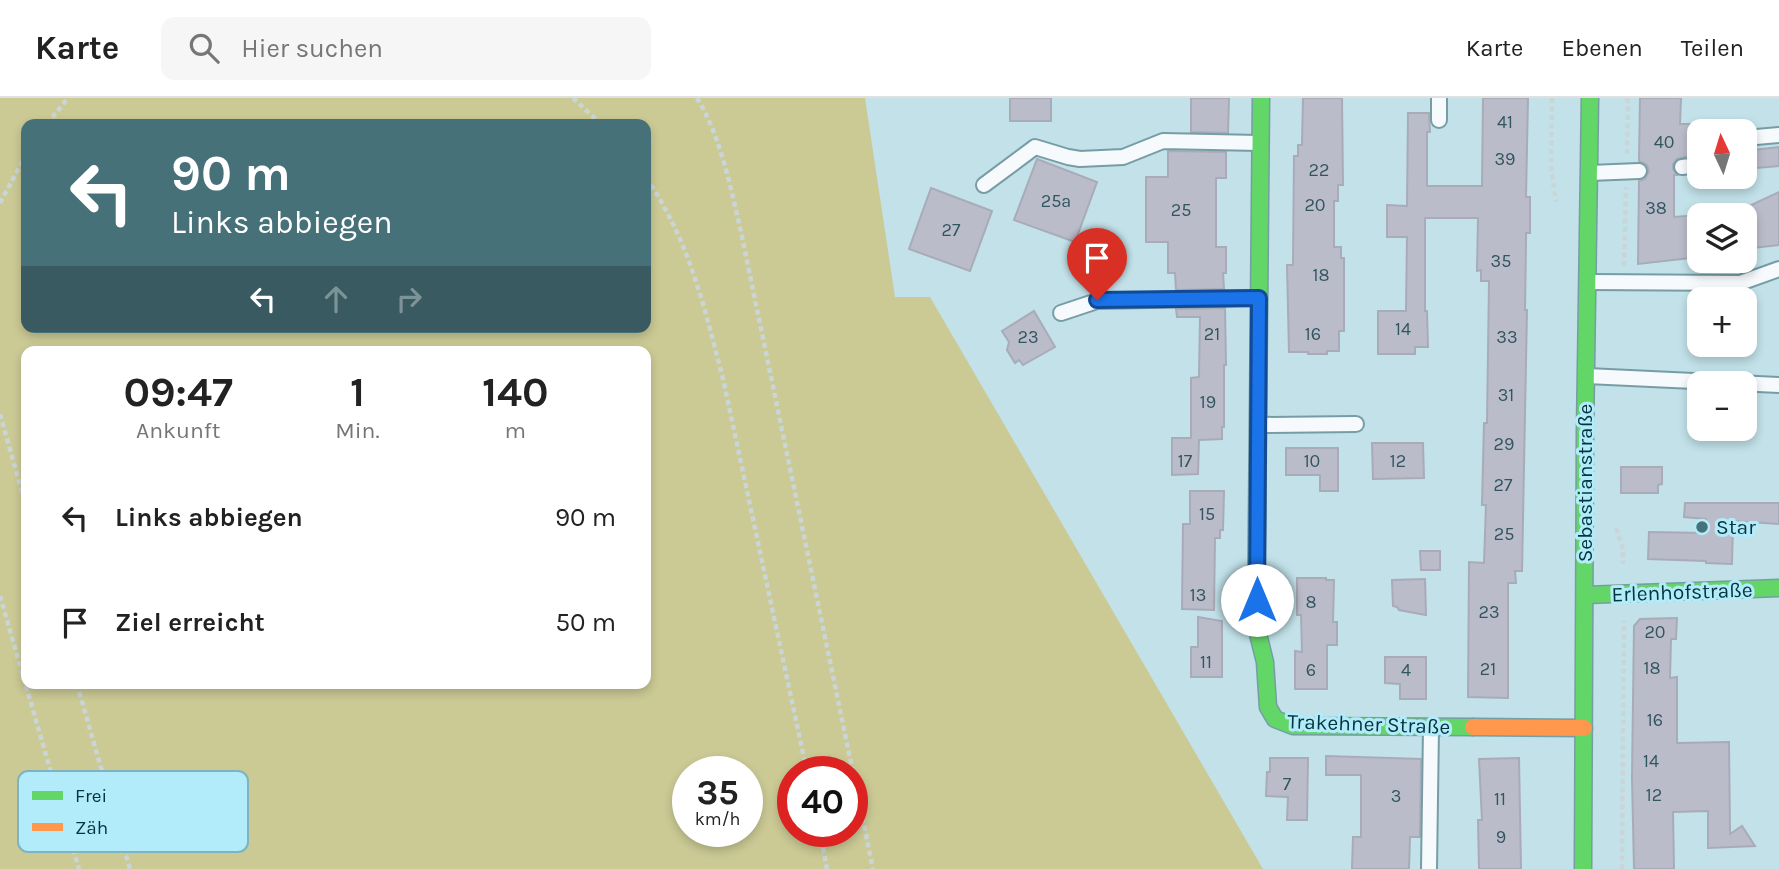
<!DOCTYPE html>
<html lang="de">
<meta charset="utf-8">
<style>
:root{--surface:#fff;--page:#f6f6f6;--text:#222;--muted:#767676;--line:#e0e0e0}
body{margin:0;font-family:Karla,sans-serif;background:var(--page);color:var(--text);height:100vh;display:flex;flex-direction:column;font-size:26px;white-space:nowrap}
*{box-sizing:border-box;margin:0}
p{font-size:23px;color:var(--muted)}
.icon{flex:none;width:38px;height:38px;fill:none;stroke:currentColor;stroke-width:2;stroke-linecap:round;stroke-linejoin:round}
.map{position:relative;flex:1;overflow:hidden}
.panel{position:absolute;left:21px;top:248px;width:630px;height:343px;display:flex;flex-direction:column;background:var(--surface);border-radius:14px;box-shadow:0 4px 10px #0003}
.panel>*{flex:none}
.top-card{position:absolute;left:21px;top:21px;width:630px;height:214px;border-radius:14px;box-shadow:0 4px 10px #0003;background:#467179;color:#fff;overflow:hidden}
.needle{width:46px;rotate:356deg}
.controls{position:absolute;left:1687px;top:21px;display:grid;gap:14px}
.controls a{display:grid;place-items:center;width:70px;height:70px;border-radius:14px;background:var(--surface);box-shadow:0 4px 10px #0003;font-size:35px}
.speed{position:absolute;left:672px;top:658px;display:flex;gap:14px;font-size:35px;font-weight:700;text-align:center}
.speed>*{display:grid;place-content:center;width:91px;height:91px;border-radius:50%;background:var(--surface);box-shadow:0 4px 10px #0003;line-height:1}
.speed small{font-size:18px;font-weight:400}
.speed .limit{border:10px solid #d22;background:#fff;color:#111}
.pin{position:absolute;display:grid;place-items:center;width:60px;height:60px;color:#fff;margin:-72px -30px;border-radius:50% 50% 50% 0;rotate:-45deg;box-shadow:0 0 7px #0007}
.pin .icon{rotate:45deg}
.me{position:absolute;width:77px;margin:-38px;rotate:0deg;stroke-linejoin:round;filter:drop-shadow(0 0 5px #0008)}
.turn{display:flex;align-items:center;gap:24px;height:147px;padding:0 35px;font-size:32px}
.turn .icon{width:91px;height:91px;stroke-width:2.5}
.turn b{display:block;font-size:49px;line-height:60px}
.lanes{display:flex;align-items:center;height:66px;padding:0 35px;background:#0003;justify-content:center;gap:35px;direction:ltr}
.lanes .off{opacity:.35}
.eta{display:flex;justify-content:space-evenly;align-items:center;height:119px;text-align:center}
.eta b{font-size:42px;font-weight:700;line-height:49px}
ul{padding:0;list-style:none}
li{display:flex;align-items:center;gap:21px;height:105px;padding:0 35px}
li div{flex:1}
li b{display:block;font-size:26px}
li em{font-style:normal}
header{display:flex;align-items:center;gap:42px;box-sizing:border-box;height:98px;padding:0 35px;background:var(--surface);border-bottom:2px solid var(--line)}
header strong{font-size:33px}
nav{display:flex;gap:38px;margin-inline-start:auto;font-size:24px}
.search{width:490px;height:63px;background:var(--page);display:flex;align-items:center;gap:18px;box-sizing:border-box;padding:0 24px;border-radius:14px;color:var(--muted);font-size:26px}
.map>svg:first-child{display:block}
.green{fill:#cbca95;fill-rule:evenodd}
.building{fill:#bbbcca;stroke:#a8abb8;stroke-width:2}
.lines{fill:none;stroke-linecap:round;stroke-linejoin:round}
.lane-casing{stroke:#769da5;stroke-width:18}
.fast-casing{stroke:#769da5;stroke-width:19}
.slow-casing{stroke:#769da5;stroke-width:19}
.path{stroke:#cad5d8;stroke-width:4.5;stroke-dasharray:5 3.5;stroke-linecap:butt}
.lane{stroke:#f6fafc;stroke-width:14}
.fast{stroke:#63d668;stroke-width:16}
.slow{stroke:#ff974d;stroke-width:16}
.route-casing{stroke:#114b97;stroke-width:18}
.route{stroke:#1a73e8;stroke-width:12}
.poi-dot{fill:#467179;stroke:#b2ebf9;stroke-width:2.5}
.labels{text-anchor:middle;stroke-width:6;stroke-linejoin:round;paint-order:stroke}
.number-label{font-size:18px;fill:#325660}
.street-label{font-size:21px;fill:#04343d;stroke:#b2ebf9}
.poi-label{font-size:21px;fill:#04343d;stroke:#b2ebf9;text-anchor:start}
.key{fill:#b2ebf9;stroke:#7eb4c1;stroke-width:2}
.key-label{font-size:19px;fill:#04343d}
</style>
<header>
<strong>Karte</strong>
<div class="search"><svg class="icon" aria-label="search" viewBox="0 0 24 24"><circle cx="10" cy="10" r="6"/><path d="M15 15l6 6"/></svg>Hier suchen</div>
<nav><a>Karte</a><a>Ebenen</a><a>Teilen</a></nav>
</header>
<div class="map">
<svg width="1779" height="771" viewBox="0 0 1779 771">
<rect width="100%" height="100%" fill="#c2e1e9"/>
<!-- green -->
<path class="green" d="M0,0h865l30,199h35l333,572h-1263zM646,26v203h-620v-203zM26,254h620v332h-620zM688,674h59v59h-59zM793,674h59v59h-59z"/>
<!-- building -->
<g class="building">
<rect x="1010" y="0" width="41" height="23"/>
<path d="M1191,0h38l-1,35 -37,-1z"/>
<path d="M1303,0h39l1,87h-5v16h-4v46h7v11h3v73h-5v20h-12v3h-19v-2h-19l-2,-87h6l1,-109h4v-11h4z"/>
<path d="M1483,0h45l-2,99h4v36h-4v8l-1,69h2l-5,261h-7l1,12h-8v115l-40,-1 1,-135 15,1 2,-58h-4l2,-82h3l2,-142h-8v-11l-4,1 1,-53h-53v93h2l1,36h-13v7h-37v-43h28l1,-74h-20v-32l20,1 1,-93h21l1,19h-3v54h55z"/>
<path d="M1640,0h41l-1,26h10l-1,32 -12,3 -4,5v5l4,6h-3v42l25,-2v42l-61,7 1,-83 6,-2 4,-8 -2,-6 -8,-4z"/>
<path d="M1779,49v19l-34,3v-18z"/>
<path d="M1168,53l58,1v26h-10v69h10v26h-3l1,16 -48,1 -1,-17h-7v-31h-22v-65h22z"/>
<path d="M1037,61l60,23 -22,60 -61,-22z"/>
<path d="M931,90l61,23 -22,60 -61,-22z"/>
<path d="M1779,94v53l-34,4v-41z"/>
<path d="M1225,210l1,57h-2v62h-2v12l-23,1 -1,34 -26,1v-37h19v-60l8,-1 1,-60h-23l-1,-8z"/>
<path d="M1034,213l21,36 -32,18 -4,-5 -4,3 -8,-13 2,-8 -7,-11z"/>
<path d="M1372,345h51l1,35 -51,1z"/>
<path d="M1286,350h52v43h-18v-16h-34z"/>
<path d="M1621,369h41v17l-4,1v8h-37z"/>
<path d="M1190,393h34l-1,39h-3v8h-5l-1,72 -32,-1 1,-85h7z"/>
<path d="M1685,405h94v21l-46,-3 -1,43 -26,-1v-2l-58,-2 1,-27 57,1v-14l-22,-2z"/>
<path d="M1420,453h20v19h-19z"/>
<path d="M1297,480h29v2h8l-1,42h4v23h-10v44h-32v-38l7,1 -1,-37h-4z"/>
<path d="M1425,481l1,36 -27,-5 -2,-3 -4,-1 -1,-26z"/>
<path d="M1198,519l24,4v56h-31v-30h7z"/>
<path d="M1677,520l-1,21h-5l-1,39 7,-1v66l52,-1 1,92 12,-8 13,20 -47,2v-37l-35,1 1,57h-40l-2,-91 2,-152 6,-7z"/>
<path d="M1385,559h41v42h-26v-15l-15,-1z"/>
<path d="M1326,658l95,3 -1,78h-10l-1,32h-57l1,-32h8v-62h-35z"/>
<path d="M1270,660h38l-1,62h-20l1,-23 -22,-1 1,-24h3z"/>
<path d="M1519,660l2,111h-42l-1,-49h4l-3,-61z"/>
</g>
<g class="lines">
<!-- lane casing -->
<g class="lane-casing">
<g id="lane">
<path d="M1439,22v-22"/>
<path d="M1745,40l34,-3"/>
<path d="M1682,69l17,-2"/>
<path d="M1590,75l49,-2"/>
<path d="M984,87l51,-38 33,10 12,2 43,-2 40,-16 96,2"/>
<path d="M1589,184l151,1 39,-14"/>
<path d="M1061,215l36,-12 160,-3"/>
<path d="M1587,278l192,9"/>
<path d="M1260,327l96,-1"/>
<path d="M1429,771l2,-141"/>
</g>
</g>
<!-- fast casing -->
<g class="fast-casing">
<g id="fast">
<path d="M1261,0l-5,528 9,36 3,45 7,12 18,7 180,1"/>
<path d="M1585,497l194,-7"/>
<path d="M1583,771l2,-436 5,-335"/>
</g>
</g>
<!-- slow casing -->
<g class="slow-casing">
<path id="slow" d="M1473,629l111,1"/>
</g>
<!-- path -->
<g class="path">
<path d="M573,0l28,26"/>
<path d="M697,0c24,39 34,91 44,134l132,637"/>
<path d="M1552,0l-1,69 5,35"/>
<path d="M1627,0l1,3 -1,53"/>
<path d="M47,26l21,-26"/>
<path d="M646,80c43,60 60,135 78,205l83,389"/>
<path d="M0,105l26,-48"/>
<path d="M1624,168l2,-79"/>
<path d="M0,316l26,92"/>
<path d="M1616,430l7,21v15"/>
<path d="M0,498l79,273"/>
<path d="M77,586l53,185"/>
<path d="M820,733l7,38"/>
<path d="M1622,771l2,-248"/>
</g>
<!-- lane -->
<use href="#lane" class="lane"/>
<!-- fast -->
<use href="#fast" class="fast"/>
<!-- slow -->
<use href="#slow" class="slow"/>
</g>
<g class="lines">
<!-- route casing -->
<g class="route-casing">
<path id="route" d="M1097,202l162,-2 -2,302"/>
</g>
<!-- route -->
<use href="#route" class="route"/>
</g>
<!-- markers -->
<circle class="poi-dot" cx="1702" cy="429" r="7"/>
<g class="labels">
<!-- number labels -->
<g class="number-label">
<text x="1505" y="30">41</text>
<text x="1664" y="50">40</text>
<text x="1505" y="67">39</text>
<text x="1319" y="78">22</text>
<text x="1056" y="109">25a</text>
<text x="1315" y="113">20</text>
<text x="1656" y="116">38</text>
<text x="1181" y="118">25</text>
<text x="951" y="138">27</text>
<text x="1501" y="169">35</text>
<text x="1321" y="183">18</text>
<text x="1403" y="237">14</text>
<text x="1212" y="242">21</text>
<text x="1313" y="242">16</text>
<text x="1028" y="245">23</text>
<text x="1507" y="245">33</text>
<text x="1506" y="303">31</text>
<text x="1208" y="310">19</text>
<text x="1504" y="352">29</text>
<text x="1185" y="369">17</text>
<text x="1312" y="369">10</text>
<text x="1398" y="369">12</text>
<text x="1503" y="393">27</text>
<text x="1207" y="422">15</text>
<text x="1504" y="442">25</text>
<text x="1198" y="503">13</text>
<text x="1311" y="510">8</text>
<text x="1489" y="520">23</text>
<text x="1655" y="540">20</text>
<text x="1206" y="570">11</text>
<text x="1652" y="576">18</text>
<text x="1488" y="577">21</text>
<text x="1311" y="578">6</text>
<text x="1406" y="578">4</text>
<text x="1655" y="628">16</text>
<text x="1651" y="669">14</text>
<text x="1287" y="692">7</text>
<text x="1654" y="703">12</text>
<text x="1396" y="704">3</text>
<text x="1500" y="707">11</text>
<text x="1501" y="745">9</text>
</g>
<!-- street labels -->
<g class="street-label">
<text transform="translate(1585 385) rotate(-90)" y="7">Sebastianstraße</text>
<text transform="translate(1682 494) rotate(-2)" y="7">Erlenhofstraße</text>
<text transform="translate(1369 626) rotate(2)" y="7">Trakehner Straße</text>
</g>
<!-- poi labels -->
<g class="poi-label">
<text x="1716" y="436">Star</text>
</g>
</g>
<!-- legend -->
<rect x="18" y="673" width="230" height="81" rx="10" class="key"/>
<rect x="32" y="693" width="31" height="9" fill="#63d668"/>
<rect x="32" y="725" width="31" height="8" fill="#ff974d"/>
<g class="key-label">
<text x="75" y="704">Frei</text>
<text x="75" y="736">Zäh</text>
</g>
</svg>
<div class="controls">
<a><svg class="needle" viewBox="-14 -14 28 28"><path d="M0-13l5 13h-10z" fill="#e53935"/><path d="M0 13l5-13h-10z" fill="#767676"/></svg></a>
<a><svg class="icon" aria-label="layers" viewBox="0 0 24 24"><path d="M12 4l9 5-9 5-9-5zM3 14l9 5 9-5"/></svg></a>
<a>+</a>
<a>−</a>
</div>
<div class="speed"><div>35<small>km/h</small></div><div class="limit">40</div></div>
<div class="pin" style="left:1097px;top:202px;background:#d93025"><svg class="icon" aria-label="arrive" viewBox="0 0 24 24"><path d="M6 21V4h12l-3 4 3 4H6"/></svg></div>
<svg class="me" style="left:1257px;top:502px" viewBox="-20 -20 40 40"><circle r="19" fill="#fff"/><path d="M0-13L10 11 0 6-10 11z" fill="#1a73e8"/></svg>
<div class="top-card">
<div class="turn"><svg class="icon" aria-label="left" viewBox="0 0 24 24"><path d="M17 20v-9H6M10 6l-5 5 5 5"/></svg><div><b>90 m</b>Links abbiegen</div></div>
<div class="lanes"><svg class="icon" aria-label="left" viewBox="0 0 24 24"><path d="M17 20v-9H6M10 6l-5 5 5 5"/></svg><svg class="icon off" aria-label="ahead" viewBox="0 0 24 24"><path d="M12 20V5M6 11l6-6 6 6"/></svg><svg class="icon off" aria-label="right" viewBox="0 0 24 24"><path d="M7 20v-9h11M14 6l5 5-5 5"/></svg></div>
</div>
<section class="panel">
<div class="eta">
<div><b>09:47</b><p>Ankunft</p></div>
<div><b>1</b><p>Min.</p></div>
<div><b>140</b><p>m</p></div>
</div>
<ul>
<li><svg class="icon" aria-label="left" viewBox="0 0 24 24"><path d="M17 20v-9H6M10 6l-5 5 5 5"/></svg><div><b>Links abbiegen</b></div><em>90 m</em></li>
<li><svg class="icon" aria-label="arrive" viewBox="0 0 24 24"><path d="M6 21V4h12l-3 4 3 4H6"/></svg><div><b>Ziel erreicht</b></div><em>50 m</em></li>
</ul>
</section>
</div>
